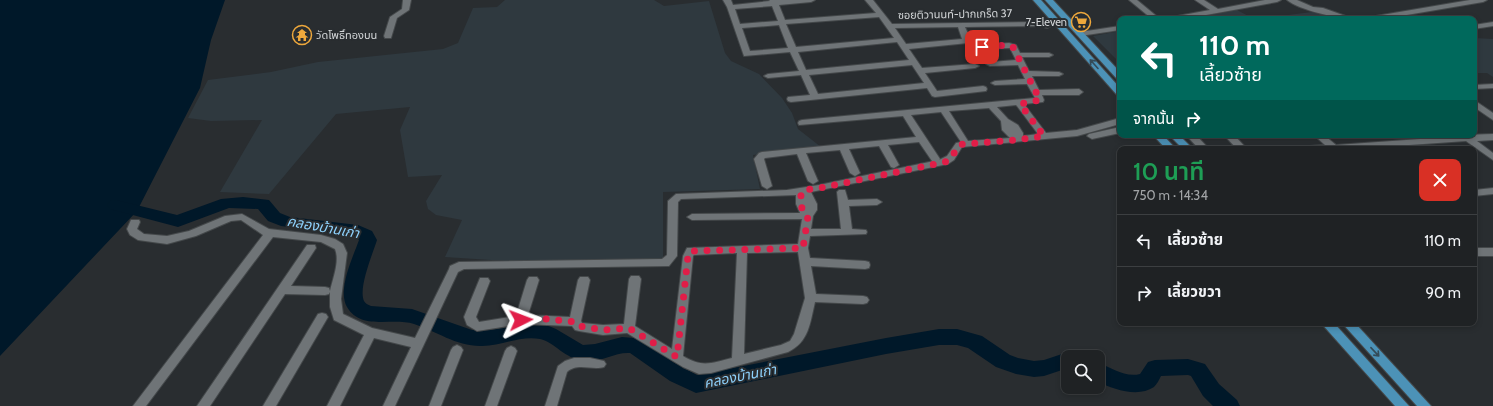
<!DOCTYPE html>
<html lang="th">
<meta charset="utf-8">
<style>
:root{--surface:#1f2224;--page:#2c2f31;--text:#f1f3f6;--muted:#a1a4a6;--line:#3c3f41}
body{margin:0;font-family:Cabin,"Noto Sans Thai",sans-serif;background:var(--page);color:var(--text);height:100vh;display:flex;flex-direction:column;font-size:15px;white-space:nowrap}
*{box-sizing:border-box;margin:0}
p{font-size:13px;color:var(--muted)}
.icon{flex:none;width:22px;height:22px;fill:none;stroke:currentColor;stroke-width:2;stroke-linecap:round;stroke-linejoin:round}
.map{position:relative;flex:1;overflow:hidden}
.details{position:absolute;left:1117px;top:146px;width:360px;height:180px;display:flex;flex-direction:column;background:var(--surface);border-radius:8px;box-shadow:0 2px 6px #0003,0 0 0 1px var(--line)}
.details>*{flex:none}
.guide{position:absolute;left:1117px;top:16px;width:360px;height:122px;border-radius:8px;box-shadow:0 2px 6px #0003,0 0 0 1px var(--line);background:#00695c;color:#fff;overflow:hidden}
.fabs{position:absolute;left:1061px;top:350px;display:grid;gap:8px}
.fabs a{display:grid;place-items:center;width:44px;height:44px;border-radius:8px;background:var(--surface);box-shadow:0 2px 6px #0003,0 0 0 1px var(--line);font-size:20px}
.pin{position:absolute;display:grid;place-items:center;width:34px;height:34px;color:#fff;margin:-17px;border-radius:8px;box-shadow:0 2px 6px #0006}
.me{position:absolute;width:44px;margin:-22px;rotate:87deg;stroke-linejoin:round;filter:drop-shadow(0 0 3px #0008)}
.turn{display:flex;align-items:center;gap:14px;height:84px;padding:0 16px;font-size:18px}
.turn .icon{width:52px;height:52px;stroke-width:2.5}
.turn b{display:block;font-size:28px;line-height:34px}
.then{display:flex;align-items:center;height:38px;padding:0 16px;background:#0003;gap:8px;font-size:15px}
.round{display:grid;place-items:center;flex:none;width:42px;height:42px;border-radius:8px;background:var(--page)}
.head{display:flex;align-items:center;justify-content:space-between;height:68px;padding:0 16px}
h1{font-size:24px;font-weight:600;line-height:30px;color:#1e9e55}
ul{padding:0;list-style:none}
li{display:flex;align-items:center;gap:12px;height:52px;padding:0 16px;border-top:1px solid var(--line)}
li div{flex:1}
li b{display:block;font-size:15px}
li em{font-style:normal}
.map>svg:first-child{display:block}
.built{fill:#2f393f}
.water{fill:#001829}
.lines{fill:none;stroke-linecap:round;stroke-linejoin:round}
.river{fill:#001829;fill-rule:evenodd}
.minor-casing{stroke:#44484a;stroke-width:2}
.major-casing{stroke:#44484a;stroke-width:2}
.minor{fill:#6f7477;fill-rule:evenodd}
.major{fill:#4c92b7;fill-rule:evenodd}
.oneway{stroke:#344b58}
.route{stroke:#e11d48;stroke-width:7;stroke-dasharray:0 12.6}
.labels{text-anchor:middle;stroke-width:4;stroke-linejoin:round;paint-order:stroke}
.far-street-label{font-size:11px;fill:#d3d6d8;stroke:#292d30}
.far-poi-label{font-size:11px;fill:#d3d6d8;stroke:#292d30;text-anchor:end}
.water-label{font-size:14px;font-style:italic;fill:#8ed2fd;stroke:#292d30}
</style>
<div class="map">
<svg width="1493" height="406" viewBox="0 0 1493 406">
<rect width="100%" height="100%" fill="#292d30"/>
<!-- built -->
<g class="built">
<path d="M505,0h149l10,6 45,-5 16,52 6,8 28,13 23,24 10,15 6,16 23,18 -68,8 7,34 -97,3v69l-140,1 -78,-5 17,-37 -26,-5 -8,-6 -2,-8 16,-26 -34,2 -8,-47 10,-23 -74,7 -67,80 -49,-2 42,-72 -51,1 -23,-3 20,-38 63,-8 47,-10 125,-13 15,-6 15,-35 24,-1z"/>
<path d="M1237,10l17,9h-65z"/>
<path d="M1320,11l25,8h-88z"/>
<path d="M1120,31v32l-27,-27z"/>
<path d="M1474,38l19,1v38l-6,-4h-13z"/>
</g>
<!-- water -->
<path class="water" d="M0,0h225l-14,40 -11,48 -63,123 -137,145z"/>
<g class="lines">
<!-- river -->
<g class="river">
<path d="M243,197l26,3 11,13 10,4 68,8 14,6 5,9c-4,13 -19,48 -13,61 1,2 4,4 7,5l41,3 60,21h18l37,-7 17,1 12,5 27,16 12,-1 27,-7 12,1 9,3 30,21 24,13 189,-37 53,-9h18l25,7 28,19 8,3 16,3 10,-1 24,-8 7,2 2,3h-9v11l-24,8 -10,1 -18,-3 -20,-7 -28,-19 -11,-3h-18l-53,9 -190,39 -26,-12 -40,-28c-16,-1 -30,10 -45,8 -21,-2 -30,-19 -45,-22 -20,-4 -41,8 -60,7 -24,0 -44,-15 -66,-22 -22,-7 -53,7 -67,-17 -10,-17 6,-50 12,-67l-5,-4 -73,-10 -13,-5 -10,-12 -29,-1 -51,19 -68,-18 -3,-4 3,-4 6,-1 61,15 44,-16z"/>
<path d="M1188,359l17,5 14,20 18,16 3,6h-27l-10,-10 -12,-20 -3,-1 -27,1c-2,4 -4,8 -7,11 -16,11 -41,2 -56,-5v-19c13,4 27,15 42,11l8,-12 7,-2z"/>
</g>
<!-- minor casing -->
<g class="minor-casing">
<g id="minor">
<path d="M403,0h8l-2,10 -12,8 -6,20h-6l-1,-2 6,-19 12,-8z"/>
<path d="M723,0h8l2,5 37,-4 -1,-1h46l-4,2 -32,3 6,15 91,-7 -11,-13h8l19,24 149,-2 10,4 -4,2 -7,-2 -75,1 5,11 -2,5 -59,6 13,19 53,-4 4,2 -4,2 -50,5 12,18 46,-5 3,1 1,2 -1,2 -51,6 -3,-1 -5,-8 -136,14 -3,-1 -1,-2 1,-2 22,-2 -9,-20 -33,3 -4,-2 4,-2 31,-3 -9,-19 -46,4 -17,-49zM772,6l6,15 -38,3 -5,-15zM879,17l15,21 -98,9 -10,-23zM779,25l9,23 -38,3 -8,-23zM958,27l4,12 -56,5 -11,-16zM897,42l12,18 -103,10 -8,-18zM912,65l12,18 -106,11 -9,-19z"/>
<path d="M1129,0h8l23,19h-8z"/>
<path d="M1195,0h9l14,9 47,-9h16l-4,2 -93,17h-16l4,-2 38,-7z"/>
<path d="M1287,0h10l16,7 10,1 31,11c-15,0 -55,-9 -67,-19z"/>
<path d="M1470,0h17l-4,2 -100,17h-17l4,-2z"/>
<path d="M1493,22v4l-19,3v-4z"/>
<path d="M1120,26v4l-40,6 -4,-2 4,-2z"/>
<path d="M1009,43l7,2 4,8h29l4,2 -4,2h-27l7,14 30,1 4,2 -4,2h-27l7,14 40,-1 4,3 -4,3h-37l2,5 -1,2 -19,2 22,29 31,-3 43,-12v6l-43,12 -115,11 -8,13 -6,4 -137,28 6,12v6l-4,6 -2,13h30l-4,-37 2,-2h6l3,10 29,-1 5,3 -5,3 -28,1 3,23 14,1 1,2 -1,2 -56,2 -2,12 2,10 55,3 4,1 1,3 -1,3 -4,1 -54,-3 5,28 47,2 4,1 2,3 -2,3 -4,1 -48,-2c-5,21 -6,40 -27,50l-77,21 -12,1 -16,-7 -56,-34 -24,2 -24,-4 -4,-1 -3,-4 -50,-2 -45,7 -10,-6 -3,-8 16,-39h8l2,3 -14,36 3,5 37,-6 11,-36 2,-3h8l2,3 -11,35 42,2 8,-37 2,-3h8l2,3 -9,41 1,2 21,2 21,-1 5,-45 2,-3h8l2,3 -6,47 37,23 11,-93 4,-8 111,-4 4,-25 -110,1 -5,-3 5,-3 108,-1 -4,-9v-9l-115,4 -3,3 -1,54 -8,10 -205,3 -6,3 -63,134h-12l28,-59 -37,-9 -34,68h-13l37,-71 -30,-15 -4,-13v-15l-1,2 -4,1 -40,-1 -75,112h-13l110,-161h8l1,3 -25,38 34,1 4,1 1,3c3,-13 10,-30 5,-42l-14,-7 -48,-5 -127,169h-13l130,-171 -22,-15 -10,1 -35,15 -29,8 -29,-4 -8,-5 -3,-6 4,-9h8l1,2 -3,7 7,5 23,2 22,-5 36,-15 17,-2 27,15 52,6 14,4 8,5 4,9 -6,46 2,15 29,14 43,10 34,-69 1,-3 9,-4 203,-3 5,-4 1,-54 8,-7 111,-4 32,-5 115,-24h-2l-13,-19 -31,3 11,20 -5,3 -3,-1 -12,-21 -30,3 11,24 -5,3 -5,-3 -10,-23 -34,3 12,28 -5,3 -5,-3 -11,-27 -32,4 -1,1 8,27 -5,3 -5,-3 -8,-27 5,-6 3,-1 154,-15 -13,-21 -104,9 -1,-2 1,-2 3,-1 233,-22 -8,-14 -32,1 -4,-2 4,-2 30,-2 -7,-14 -28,1 -4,-2 4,-2 26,-2 -6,-12 -28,1 -4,-2 4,-2zM1016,105l1,1 21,28 -15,2v-3l-5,-8 -10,-6 -11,-12zM989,108l12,13 1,9 8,8 -42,3 -19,-30zM941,112l20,30 -5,1 -9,13 -8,4 1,-1 -29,-44zM798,252l7,46 -11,36 -4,7 -9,4 -37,9 3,-101zM737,253l-5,105c-21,5 -29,10 -49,-2l10,-100 1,-1z"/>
<path d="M1493,84v4l-19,1v-4z"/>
<path d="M1474,100l19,13v7l-19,-13z"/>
<path d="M1120,127v6l-28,6 -5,-3 2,-2z"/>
<path d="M1493,134v6l-16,1 16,12v7l-27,-19 -114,8h-47l5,-3 15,-1 -11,-10h10l12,10 126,-9 1,-1z"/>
<path d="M1186,135h10l13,14h-10z"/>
<path d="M1224,135h10l13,14h-10z"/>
<path d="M1493,188v6l-19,2v-6z"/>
<rect x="1474" y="248" width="19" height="8"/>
<path d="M322,313l4,1 2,3 -52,89h-13l55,-92z"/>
<path d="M457,345l4,2 2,3 -22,56h-12l22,-56 2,-3z"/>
<path d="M511,346l4,2 2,3 -20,55h-12l20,-55 2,-3z"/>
<path d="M574,358h16l14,3 2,3 -2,3c-12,4 -26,-5 -37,5l-10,34h-12l13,-40 7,-5z"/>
</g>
</g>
<!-- major casing -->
<g class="major-casing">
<g id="major">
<path d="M1033,0h8l79,88v8l-3,-1z"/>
<path d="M1045,0h8l67,72v7h-3z"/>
<path d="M1153,135h10l13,14h-10z"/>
<path d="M1169,135h10l14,14h-10z"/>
<path d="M1321,323h13l75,83h-14z"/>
<path d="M1342,323h13l76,83h-14z"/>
</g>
</g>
<!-- minor -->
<use href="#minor" class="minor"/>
<!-- major -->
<use href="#major" class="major"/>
</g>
<!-- one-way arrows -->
<defs><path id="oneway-shaft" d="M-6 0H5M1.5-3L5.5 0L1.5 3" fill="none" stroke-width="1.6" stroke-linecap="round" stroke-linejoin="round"/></defs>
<g class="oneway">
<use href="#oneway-shaft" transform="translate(1094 64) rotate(-132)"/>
<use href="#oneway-shaft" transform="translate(1375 352) rotate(47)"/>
</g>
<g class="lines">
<!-- route -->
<path class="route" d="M521,320l27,-1 27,3 4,4 24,4 26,-2 48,29 11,-101 3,-5 112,-3 5,-32c-8,-8 -10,-15 -5,-26l17,-2 125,-26 6,-4 8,-13 5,-1 53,-4 27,-4 -24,-32 20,-4 -27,-53 -4,-2 -27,2"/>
</g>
<!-- icons -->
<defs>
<g id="supermarket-ring" transform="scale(1)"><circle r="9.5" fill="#292d30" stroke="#eea83c" stroke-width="1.5"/><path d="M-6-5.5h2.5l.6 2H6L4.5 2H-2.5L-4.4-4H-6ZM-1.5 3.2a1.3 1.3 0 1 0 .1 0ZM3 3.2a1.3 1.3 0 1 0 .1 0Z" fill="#eea83c"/></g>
<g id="temple-ring" transform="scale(1)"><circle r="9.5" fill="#292d30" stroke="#eea83c" stroke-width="1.5"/><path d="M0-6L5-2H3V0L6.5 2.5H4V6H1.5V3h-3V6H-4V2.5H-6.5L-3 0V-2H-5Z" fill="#eea83c"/></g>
</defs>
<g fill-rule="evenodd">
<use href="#supermarket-ring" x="1081" y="22"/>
<use href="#temple-ring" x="302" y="35"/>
</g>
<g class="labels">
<!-- far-street labels -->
<g class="far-street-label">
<text transform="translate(955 14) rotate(-1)" y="4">ซอยติวานนท์-ปากเกร็ด 37</text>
</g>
<!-- far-poi labels -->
<g class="far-poi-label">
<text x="1067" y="26">7-Eleven</text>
<text x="316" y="39" text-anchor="start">วัดโพธิ์ทองบน</text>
</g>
<!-- water labels -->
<g class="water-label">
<text transform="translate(323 227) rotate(10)" y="5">คลองบ้านเก่า</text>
<text transform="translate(740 376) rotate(-11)" y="5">คลองบ้านเก่า</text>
</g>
</g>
</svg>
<div class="fabs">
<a><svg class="icon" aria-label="search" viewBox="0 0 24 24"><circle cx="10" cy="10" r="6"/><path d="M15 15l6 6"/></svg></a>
</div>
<div class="pin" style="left:982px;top:47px;background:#d93025"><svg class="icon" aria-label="arrive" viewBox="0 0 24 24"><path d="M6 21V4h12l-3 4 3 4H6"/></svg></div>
<svg class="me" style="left:521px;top:320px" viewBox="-20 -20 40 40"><path d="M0-17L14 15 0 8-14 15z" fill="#e11d48" stroke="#fff" stroke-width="4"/></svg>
<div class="guide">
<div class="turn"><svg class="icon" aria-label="left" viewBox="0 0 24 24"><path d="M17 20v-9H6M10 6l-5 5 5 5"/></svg><div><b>110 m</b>เลี้ยวซ้าย</div></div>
<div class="then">จากนั้น<svg class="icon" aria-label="right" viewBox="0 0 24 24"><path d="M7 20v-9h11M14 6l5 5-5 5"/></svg></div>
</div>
<section class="details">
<div class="head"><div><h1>10 นาที</h1><p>750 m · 14:34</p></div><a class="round" style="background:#d93025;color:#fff"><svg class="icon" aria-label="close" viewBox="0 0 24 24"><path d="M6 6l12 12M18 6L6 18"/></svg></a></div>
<ul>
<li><svg class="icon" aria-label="left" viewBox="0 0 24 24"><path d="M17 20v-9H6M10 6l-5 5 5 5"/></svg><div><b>เลี้ยวซ้าย</b></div><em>110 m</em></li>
<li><svg class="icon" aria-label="right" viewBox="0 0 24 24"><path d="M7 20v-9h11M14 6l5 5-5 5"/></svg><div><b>เลี้ยวขวา</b></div><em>90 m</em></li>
</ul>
</section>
</div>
